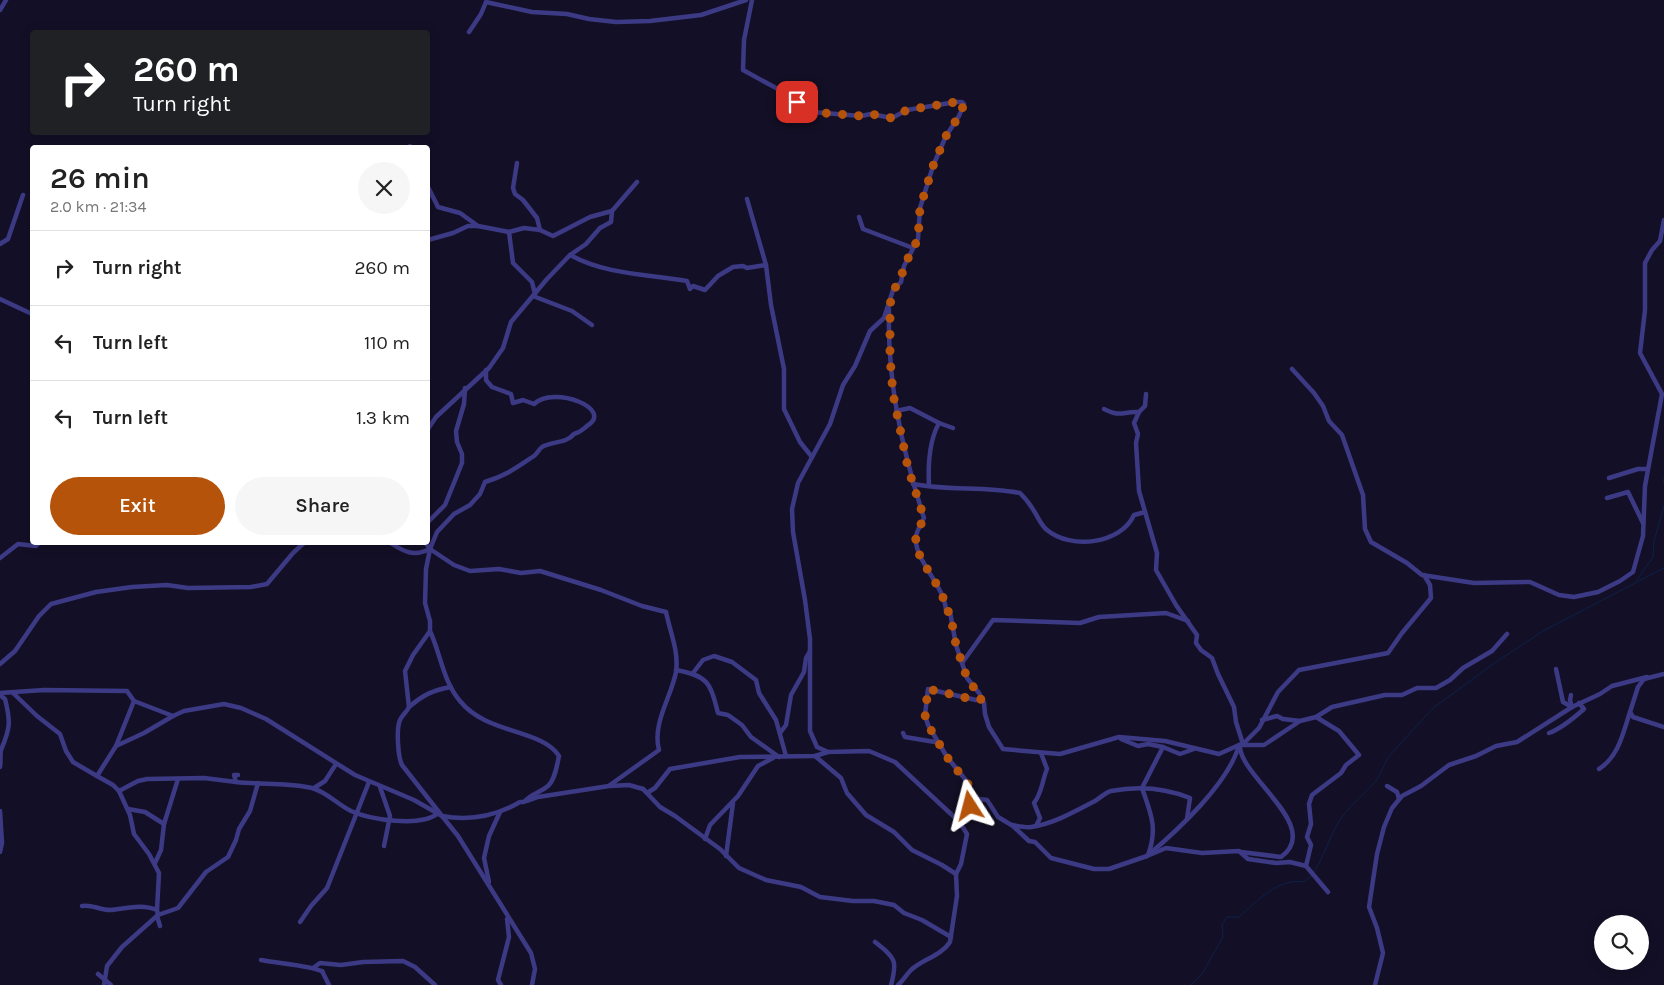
<!DOCTYPE html>
<meta charset="utf-8">
<style>
:root{--surface:#fff;--page:#f6f6f6;--text:#222;--muted:#767676;--line:#e0e0e0;--accent:#b45309}
body{margin:0;font-family:Karla,sans-serif;background:var(--page);color:var(--text);height:100vh;display:flex;flex-direction:column;font-size:19px;white-space:nowrap}
*{box-sizing:border-box;margin:0}
p{font-size:16px;color:var(--muted)}
.icon{flex:none;width:28px;height:28px;fill:none;stroke:currentColor;stroke-width:2;stroke-linecap:round;stroke-linejoin:round}
.map{position:relative;flex:1;overflow:hidden}
.sheet{position:absolute;left:30px;top:145px;width:400px;height:400px;display:flex;flex-direction:column;background:var(--surface);border-radius:5px;box-shadow:0 2px 12px #0003}
.sheet>*{flex:none}
.guide{position:absolute;left:30px;top:30px;width:400px;height:105px;border-radius:5px;box-shadow:0 2px 12px #0003;background:#202124;color:#fff;overflow:hidden}
.fabs{position:absolute;left:1594px;top:915px;display:grid;gap:10px}
.fabs a{display:grid;place-items:center;width:55px;height:55px;border-radius:50%;background:var(--surface);box-shadow:0 2px 12px #0003;font-size:25px}
.pin{position:absolute;display:grid;place-items:center;width:42px;height:42px;color:#fff;margin:-21px;border-radius:10px;box-shadow:0 2px 8px #0006}
.me{position:absolute;width:55px;margin:-28px;rotate:351deg;stroke-linejoin:round;filter:drop-shadow(0 0 4px #0008)}
.turn{display:flex;align-items:center;gap:18px;height:105px;padding:0 20px;font-size:22px}
.turn .icon{width:65px;height:65px;stroke-width:2.5}
.turn b{display:block;font-size:35px;line-height:42px}
.round{display:grid;place-items:center;flex:none;width:52px;height:52px;border-radius:26px;background:var(--page)}
.headline{display:flex;align-items:center;justify-content:space-between;height:85px;padding:0 20px}
h1{font-size:30px;font-weight:600;line-height:38px}
.primary-button{display:flex;gap:10px;margin-top:auto;padding:10px 20px}
.primary-button a{flex:1;height:58px;border-radius:30px;background:var(--accent);color:#fff;font-size:20px;font-weight:600;line-height:58px;text-align:center}
.primary-button a+a{background:var(--page);color:var(--text)}
ul{padding:0;list-style:none}
li{display:flex;align-items:center;gap:15px;height:75px;padding:0 20px;border-top:1px solid var(--line)}
li div{flex:1}
li b{display:block;font-size:19px}
li em{font-style:normal}
.map>svg:first-child{display:block}
.lines{fill:none;stroke-linecap:round;stroke-linejoin:round}
.stream{stroke:#0c2248;stroke-width:1}
.minor{stroke:#3d3a85;stroke-width:4.5}
.route{stroke:#b45309;stroke-width:9;stroke-dasharray:0 16.2}
</style>
<div class="map">
<svg width="1664" height="985" viewBox="0 0 1664 985">
<rect width="100%" height="100%" fill="#130f26"/>
<g class="lines">
<!-- stream -->
<g class="stream">
<path d="M1664,478v6"/>
<path d="M1636,581l17,-24 1,-16 10,-35"/>
<path d="M1314,872c10,-16 15,-33 24,-49 9,-16 25,-27 37,-41 7,-8 8,-18 15,-27l43,-47 63,-46 47,-31 121,-63"/>
<path d="M1191,985l11,-11 21,-37 -1,-13 5,-7h12c18,-16 39,-39 65,-35l8,-7"/>
</g>
<!-- minor -->
<g class="minor">
<path d="M0,10l6,-10"/>
<path d="M469,32l12,-18 5,-12 46,10 35,2 22,5 27,3 34,-1 51,-6 45,-15"/>
<path d="M410,146l1,2"/>
<path d="M517,163l-4,25 2,6 8,6 14,18 3,12"/>
<path d="M428,187l10,20 22,6 18,13"/>
<path d="M747,199l19,66 5,40 13,64v40l16,33 12,15"/>
<path d="M859,217l4,12 50,19"/>
<path d="M509,232l4,31 19,19 3,12"/>
<path d="M428,240l25,-7 15,-7h10l31,6 15,-4 16,2 13,6 37,-19 22,-6"/>
<path d="M0,244l8,-5 15,-44"/>
<path d="M570,255c37,20 77,19 117,26l3,8 3,-3 12,4 13,-14 15,-9 10,-1 4,2 19,-3"/>
<path d="M533,296l39,15 20,14"/>
<path d="M0,299l32,15"/>
<path d="M889,309c-2,73 13,140 35,209 -2,5 -7,12 -8,18 -3,24 29,49 30,75l4,1 6,33 11,33 12,15 5,10 1,11 4,13 14,22 57,5 59,-17 46,4 54,13 20,-9h25l36,-24"/>
<path d="M1292,369l22,24 9,13 6,15 13,14 21,60 2,34 6,13 36,21 15,12 52,8 56,-1 29,13 15,2 24,-5 22,-11 13,-9 10,-36 2,-50 17,-92 -22,-41 5,-43v-47l7,-13 8,-9 4,-21"/>
<path d="M1146,394l-1,12 -6,6 -5,11 4,11 -2,9 3,48 18,62 -1,17 20,35 21,30 -1,8 5,7 11,8 6,16 16,33 2,15 7,22"/>
<path d="M1104,409c18,9 18,2 35,3"/>
<path d="M896,411l14,-3 29,15"/>
<path d="M428,429l8,-12 53,-49 14,-20 8,-26 36,-43 23,-24 16,-11 14,-16 11,-6 1,-11 25,-29"/>
<path d="M1609,478l29,-9h9"/>
<path d="M913,484c35,7 71,2 107,9 5,5 10,11 14,18 4,6 7,14 13,19 24,20 74,14 87,-15l11,-3"/>
<path d="M929,486c-1,-19 0,-45 10,-63l14,5"/>
<path d="M1607,498l21,-6 15,31"/>
<path d="M428,522l17,-17 17,-42v-9l-5,-12 -1,-11 8,-27 1,-16"/>
<path d="M389,542c15,10 25,15 41,7l-4,20 -1,34 5,18v10l-17,24 -8,16 4,36c-2,5 -7,8 -9,13 -4,9 -2,37 2,45l40,51c28,5 54,0 78,-14h4c8,-9 16,-9 24,-16 7,-6 9,-21 11,-30 -17,-27 -73,-22 -99,-55 -17,-20 -19,-46 -30,-70"/>
<path d="M425,542l5,7 24,16 16,6 29,-2 22,4 19,-2 61,19 41,16 24,6c4,20 13,39 10,60 -5,26 -24,51 -17,78l-49,35"/>
<path d="M430,549l7,-17 17,-18 16,-9 10,-11 5,-12c22,-7 31,-14 49,-26 3,-2 5,-7 8,-9 10,-6 24,-3 32,-13 7,-2 8,-4 13,-8 28,-17 -33,-41 -53,-22l-11,-4 -10,3 -2,-9 -19,-7 -6,-7v-10"/>
<path d="M0,558l18,-14 18,2 4,-4"/>
<path d="M962,663l31,-43 87,3 19,-6 67,-4 22,8"/>
<path d="M0,664l15,-13 24,-35 12,-12 45,-12 36,-5 35,-2 21,3 63,-1 16,-3 26,-31 12,-11"/>
<path d="M1556,669l7,33 9,5"/>
<path d="M676,670c32,6 34,12 42,43l10,2 14,10 9,12 28,20"/>
<path d="M693,673l10,-13 11,-4 18,6 24,18 3,13 17,27 10,36"/>
<path d="M1664,674l-20,5 -6,8 -8,25 3,5 31,10"/>
<path d="M0,693l44,-3 83,1 7,10 39,15 11,-5 40,-7 17,4 25,11 89,56 59,25 28,16 16,20 73,117 4,16 -3,16"/>
<path d="M13,693l24,23 23,18 6,17 7,11 24,14"/>
<path d="M0,695l5,4c6,23 5,30 -4,51 -1,5 0,11 -1,17"/>
<path d="M1571,695l-1,5 2,7"/>
<path d="M409,707c14,-12 24,-17 42,-20"/>
<path d="M173,716l-29,17 -28,13 -19,30 16,9 6,6 19,-10 9,-2 57,-1 32,4"/>
<path d="M1262,720l15,-4 6,3 17,2 16,-4 16,-10 53,-12h17l15,-7h19l14,-8 13,-12 29,-17 15,-17"/>
<path d="M780,733l6,-8 5,-30 13,-23 2,-14 4,-7"/>
<path d="M903,733l2,4 36,6"/>
<path d="M1549,733c11,-4 26,-16 35,-24l-5,-6"/>
<path d="M1121,739l17,7 10,-2 15,3"/>
<path d="M116,746l18,-45"/>
<path d="M1240,748c4,32 82,79 41,109l-40,-5"/>
<path d="M828,752l41,-1 26,11 56,52 9,9 7,11 -6,30 -5,10 1,22 -7,46c-9,14 -27,17 -39,28 -5,5 -8,11 -13,15"/>
<path d="M815,756l26,22 6,15 19,22 28,17 18,18 30,15 14,9"/>
<path d="M1599,769c20,-13 24,-36 31,-57"/>
<path d="M238,775h-4l2,7c25,3 51,0 76,6 15,4 26,17 39,23 20,9 69,16 86,3"/>
<path d="M1387,786l10,6 2,7"/>
<path d="M380,787l10,29 -6,30"/>
<path d="M314,788l11,-7 11,-17"/>
<path d="M643,789l4,4 8,-5 15,-19 70,-12 75,-1 13,-4 -11,-5 -7,-16v-92l-5,-39 -12,-68 -1,-23 6,-26 32,-59 13,-39 12,-19 15,-35 14,-13 9,-28 8,-8 3,-16 14,-27 2,-31 13,-42 13,-30 13,-20 5,-12 -2,-2h-6l-49,8 -15,8 -21,-4 -10,2 -49,-4 -25,-18 -44,-24 1,-30 8,-40"/>
<path d="M119,791l11,24 4,19 15,20 10,19 -2,37 1,5"/>
<path d="M527,801l11,-4 71,-11 20,-1 14,4 17,18 15,9 45,33 19,19 27,12 35,7 19,10 33,4h21l20,4 10,8 18,7 29,17"/>
<path d="M128,809l17,3 19,12"/>
<path d="M0,811l2,32 -2,9"/>
<path d="M969,811v-27l-22,-27 -19,-32 -3,-10 3,-26 48,11 6,-1"/>
<path d="M960,823l20,-24 7,1 11,17 15,9 16,15 6,1 16,16 43,11h15l38,-13 19,-8 36,5 37,-2 9,8 28,4 14,-1 16,4 22,26"/>
<path d="M1012,825c6,1 14,3 19,2 22,-3 45,-16 64,-26 5,-3 11,-9 16,-10 26,-5 54,-3 79,7l-3,21"/>
<path d="M1036,826l4,-8 -6,-15c8,-10 8,-22 13,-34l-6,-16"/>
<path d="M705,839l5,-14 28,-29 20,-30 15,-8"/>
<path d="M1148,855c10,-27 3,-41 -6,-67l21,-41 17,7 14,-5"/>
<path d="M726,856l7,-53"/>
<path d="M1147,856c30,-25 82,-73 92,-111l4,-1 16,-16 19,-36 21,-22 89,-17 14,-20 29,-35 -1,-13 -6,-10"/>
<path d="M155,863l6,-13 3,-26 14,-45"/>
<path d="M1306,866l5,-21 -4,-8 4,-13 -2,-20 3,-9 29,-22 5,-8 13,-10 -20,-24 -23,-14"/>
<path d="M489,882l-5,-24 5,-22 11,-24"/>
<path d="M82,906c9,-2 18,4 28,4 15,-1 31,-7 47,0"/>
<path d="M157,916l3,10"/>
<path d="M300,922l11,-16 16,-18 42,-106"/>
<path d="M875,942c20,16 23,18 16,43"/>
<path d="M261,960c14,3 54,6 62,12"/>
<path d="M313,968l7,-5 21,2 22,-3 40,-1 12,6 20,18"/>
<path d="M322,971l7,14"/>
<path d="M98,974l13,11"/>
<path d="M104,985l3,-19 15,-19 36,-32 20,-7 28,-36 22,-15 8,-17 3,-11 11,-18 8,-28"/>
<path d="M501,985l-3,-5 11,-43 -2,-18"/>
<path d="M1375,985l8,-32 -6,-25 -8,-21 8,-53 7,-27 8,-19 10,-12 19,-10 28,-21 27,-9 20,-10 21,-4 55,-35 28,-13 12,-8 35,-9"/>
</g>
</g>
<g class="lines">
<!-- route -->
<path class="route" d="M797,102l15,10 50,4 9,-2 21,4 15,-8 49,-8h6l2,2 -5,12 -13,20 -13,30 -13,42 -2,31 -14,27 -4,16 -7,8 -3,15v52l3,37 15,74 16,50c-2,5 -7,12 -8,18 -3,24 29,49 30,75l4,1 6,33 11,33 15,21 -6,1 -48,-11 -3,26 3,10 19,32 21,27 2,22"/>
</g>
</svg>
<div class="fabs">
<a><svg class="icon" aria-label="search" viewBox="0 0 24 24"><circle cx="10" cy="10" r="6"/><path d="M15 15l6 6"/></svg></a>
</div>
<div class="pin" style="left:797px;top:102px;background:#d93025"><svg class="icon" aria-label="arrive" viewBox="0 0 24 24"><path d="M6 21V4h12l-3 4 3 4H6"/></svg></div>
<svg class="me" style="left:970px;top:806px" viewBox="-20 -20 40 40"><path d="M0-17L14 15 0 8-14 15z" fill="#b45309" stroke="#fff" stroke-width="4"/></svg>
<div class="guide">
<div class="turn"><svg class="icon" aria-label="right" viewBox="0 0 24 24"><path d="M7 20v-9h11M14 6l5 5-5 5"/></svg><div><b>260 m</b>Turn right</div></div>
</div>
<section class="sheet">
<div class="headline"><div><h1>26 min</h1><p>2.0 km · 21:34</p></div><a class="round"><svg class="icon" aria-label="close" viewBox="0 0 24 24"><path d="M6 6l12 12M18 6L6 18"/></svg></a></div>
<ul>
<li><svg class="icon" aria-label="right" viewBox="0 0 24 24"><path d="M7 20v-9h11M14 6l5 5-5 5"/></svg><div><b>Turn right</b></div><em>260 m</em></li>
<li><svg class="icon" aria-label="left" viewBox="0 0 24 24"><path d="M17 20v-9H6M10 6l-5 5 5 5"/></svg><div><b>Turn left</b></div><em>110 m</em></li>
<li><svg class="icon" aria-label="left" viewBox="0 0 24 24"><path d="M17 20v-9H6M10 6l-5 5 5 5"/></svg><div><b>Turn left</b></div><em>1.3 km</em></li>
</ul>
<div class="primary-button"><a>Exit</a><a>Share</a></div>
</section>
</div>
